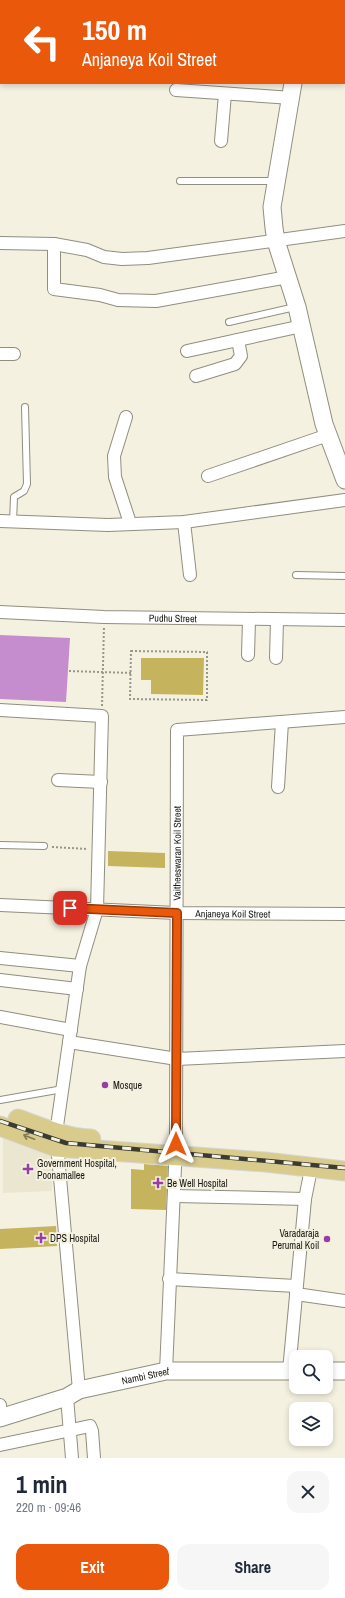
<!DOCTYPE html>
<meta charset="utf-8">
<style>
:root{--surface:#fff;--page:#f6f6f7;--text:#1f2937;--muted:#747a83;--accent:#ea580c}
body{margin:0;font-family:"Archivo Narrow",sans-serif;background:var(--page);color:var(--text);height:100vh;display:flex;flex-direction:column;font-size:15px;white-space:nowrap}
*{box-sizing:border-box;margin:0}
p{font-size:13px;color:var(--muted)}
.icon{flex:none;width:22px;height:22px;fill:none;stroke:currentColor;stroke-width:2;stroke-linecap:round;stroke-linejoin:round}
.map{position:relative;height:1458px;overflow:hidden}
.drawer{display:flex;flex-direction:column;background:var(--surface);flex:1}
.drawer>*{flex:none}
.top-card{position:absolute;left:0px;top:0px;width:345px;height:84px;box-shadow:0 2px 6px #0003;background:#ea580c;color:#fff;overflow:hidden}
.buttons{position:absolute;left:289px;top:1350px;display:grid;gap:8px}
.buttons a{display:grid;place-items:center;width:44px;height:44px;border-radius:8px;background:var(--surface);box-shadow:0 2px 6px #0003;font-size:20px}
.pin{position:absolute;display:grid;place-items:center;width:34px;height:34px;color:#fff;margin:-17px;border-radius:8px;box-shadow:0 2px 6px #0006}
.me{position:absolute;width:44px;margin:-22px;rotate:0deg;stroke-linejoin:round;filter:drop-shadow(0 0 3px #0008)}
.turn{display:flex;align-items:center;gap:14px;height:84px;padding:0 16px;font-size:18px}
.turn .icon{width:52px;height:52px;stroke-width:2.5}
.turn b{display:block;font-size:28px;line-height:34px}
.round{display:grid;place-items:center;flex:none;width:42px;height:42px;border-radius:12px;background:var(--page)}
.headline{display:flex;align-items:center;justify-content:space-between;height:68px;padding:0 16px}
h1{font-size:24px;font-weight:700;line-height:30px}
.action{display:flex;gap:8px;margin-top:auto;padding:8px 16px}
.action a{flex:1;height:46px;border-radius:12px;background:var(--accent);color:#fff;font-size:16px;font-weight:700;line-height:46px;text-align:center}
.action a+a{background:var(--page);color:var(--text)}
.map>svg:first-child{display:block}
.built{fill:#ebe6cf}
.water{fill:#c58dcd}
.building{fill:#c5b35e}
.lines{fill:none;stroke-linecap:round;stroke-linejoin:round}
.lane-casing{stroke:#908e7f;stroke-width:8}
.street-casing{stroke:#908e7f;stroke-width:14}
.secondary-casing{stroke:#908e7f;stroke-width:19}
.primary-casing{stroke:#d6d6d5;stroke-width:21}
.path{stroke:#98968a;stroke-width:2;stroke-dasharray:2 2;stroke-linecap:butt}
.lane{stroke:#fff;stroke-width:6}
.street{stroke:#fff;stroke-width:12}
.secondary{stroke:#fff;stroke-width:17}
.primary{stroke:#d8cb8c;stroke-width:19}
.rail-casing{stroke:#3c3b33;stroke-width:4.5}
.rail{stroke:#f4f1e1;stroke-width:3;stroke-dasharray:9;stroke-linecap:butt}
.oneway{stroke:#827b56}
.route-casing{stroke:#983908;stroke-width:10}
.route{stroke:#ea580c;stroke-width:7}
.poi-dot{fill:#983ca6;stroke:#f4f1e1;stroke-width:1.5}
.labels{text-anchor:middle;stroke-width:4;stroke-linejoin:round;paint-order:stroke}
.street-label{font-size:10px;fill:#1a1913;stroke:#f4f1e1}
.poi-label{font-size:10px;fill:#1a1913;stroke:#f4f1e1;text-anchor:start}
</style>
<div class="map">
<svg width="345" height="1458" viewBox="0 0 345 1458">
<rect width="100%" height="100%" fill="#f4f1e1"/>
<!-- built -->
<path class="built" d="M3,1125l50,21 -1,45 -49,2z"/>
<!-- water -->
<path class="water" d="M0,635l70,3 -4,64 -66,-3z"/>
<!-- building -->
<g class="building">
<path d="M141,658h63l-1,37 -52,-1v-14h-10z"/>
<path d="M108,851l57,2v15l-57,-2z"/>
<path d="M144,1164l24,2 -2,44 -35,-1v-40l13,1z"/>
<path d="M56,1226l1,20 -57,3v-20z"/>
</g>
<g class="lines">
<!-- lane casing -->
<g class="lane-casing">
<g id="lane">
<path d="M180,181h96"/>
<path d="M229,322l66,-15"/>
<path d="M13,522l1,-25 10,-6 3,-7 -2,-77"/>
<path d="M296,575l49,1"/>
<path d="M0,845l44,1"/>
<path d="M0,1100l63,-11"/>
</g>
</g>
<!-- street casing -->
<g class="street-casing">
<g id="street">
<path d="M176,90l116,8"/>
<path d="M221,141l4,-47"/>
<path d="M0,243l54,1 33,6 17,7 18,2 26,-1 197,-27"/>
<path d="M54,244v45l46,6 18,5 38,1 132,-24"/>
<path d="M187,351l115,-25"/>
<path d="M0,354h14"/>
<path d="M196,376l39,-12 6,-8 -3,-16"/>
<path d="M126,417l-12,39 1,21 15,46"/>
<path d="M208,476l120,-41"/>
<path d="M0,521l108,4 76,-3 161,-22"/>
<path d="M184,522l6,53"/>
<path id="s1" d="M0,612l104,5 241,3"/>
<path d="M248,655l1,-35"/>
<path d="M276,658l1,-38"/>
<path d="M0,710l102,6 -5,193 -17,57 -24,167 23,257"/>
<path d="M58,780l43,2"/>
<path d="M278,787l4,-65"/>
<path id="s2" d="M0,905l177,8 168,1"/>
<path d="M0,958l80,8"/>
<path d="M0,980l77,9"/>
<path d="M0,1017l71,13"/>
<path d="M69,1042l108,17 168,-8"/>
<path d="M175,1196l130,3"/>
<path d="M169,1279l127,7"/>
<path d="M296,1294l49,7"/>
<path id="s3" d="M166,1371l10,-227 1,-414 168,-13"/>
<path d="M289,1371l16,-172 6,-30"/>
<path d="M67,1397l5,61"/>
<path d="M0,1405l1,12"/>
<path d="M0,1445l90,-19 2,5 2,27"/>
</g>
</g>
<!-- secondary casing -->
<g class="secondary-casing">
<g id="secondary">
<path d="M303,1v-1"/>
<path d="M293,83l-21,124 2,21 2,13 21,66 27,117 21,56"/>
<path d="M326,1371h19"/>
<path id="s4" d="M0,1418l67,-21 12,-7 87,-19h130"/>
</g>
</g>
<!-- primary casing -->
<g class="primary-casing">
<g id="primary">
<path d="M18,1119c24,9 48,19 73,20"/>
<path d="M0,1126l56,21 209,15 80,9"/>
</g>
</g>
<!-- path -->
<g class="path">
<path d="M131,651l76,1v48l-77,-1z"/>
<path d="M69,671l62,2"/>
<path d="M102,706l2,-80"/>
<path d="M52,847l36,2"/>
</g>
<!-- lane -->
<use href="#lane" class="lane"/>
<!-- street -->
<use href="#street" class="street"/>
<!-- secondary -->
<use href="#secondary" class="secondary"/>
<!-- primary -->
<use href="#primary" class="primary"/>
<!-- rail casing -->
<g class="rail-casing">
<path id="rail" d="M0,1121l66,22 279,25"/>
</g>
<!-- rail -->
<use href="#rail" class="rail"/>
</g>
<!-- one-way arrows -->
<defs><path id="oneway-shaft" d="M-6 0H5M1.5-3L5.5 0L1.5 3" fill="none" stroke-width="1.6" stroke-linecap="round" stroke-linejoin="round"/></defs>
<use class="oneway" href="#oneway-shaft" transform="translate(29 1137) rotate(-159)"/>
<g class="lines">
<!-- route casing -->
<g class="route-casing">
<path id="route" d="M70,908l107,5 -1,231"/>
</g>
<!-- route -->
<use href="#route" class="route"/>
</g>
<!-- markers -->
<g class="poi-dot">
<circle cx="105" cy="1085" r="4"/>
<path d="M26 1163h4v4h4v4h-4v4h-4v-4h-4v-4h4z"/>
<path d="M156 1177h4v4h4v4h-4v4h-4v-4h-4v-4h4z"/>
<path d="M39 1232h4v4h4v4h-4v4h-4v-4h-4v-4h4z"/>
<circle cx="327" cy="1239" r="4"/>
</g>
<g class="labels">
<!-- street labels -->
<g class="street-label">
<text dy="4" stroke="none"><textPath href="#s1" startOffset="173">Pudhu Street</textPath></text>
<text dy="4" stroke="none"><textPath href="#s3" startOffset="518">Vaitheeswaran Koil Street</textPath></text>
<text dy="4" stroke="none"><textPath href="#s2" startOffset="233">Anjaneya Koil Street</textPath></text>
<text dy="4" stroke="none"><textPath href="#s4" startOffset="152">Nambi Street</textPath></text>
</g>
<!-- poi labels -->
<g class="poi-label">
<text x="113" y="1089">Mosque</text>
<text x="37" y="1167">Government Hospital,<tspan x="37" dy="12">Poonamallee</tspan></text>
<text x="167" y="1187">Be Well Hospital</text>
<text x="319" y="1237" text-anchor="end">Varadaraja<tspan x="319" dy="12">Perumal Koil</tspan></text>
<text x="50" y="1242">DPS Hospital</text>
</g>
</g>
</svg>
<div class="buttons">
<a><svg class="icon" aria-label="search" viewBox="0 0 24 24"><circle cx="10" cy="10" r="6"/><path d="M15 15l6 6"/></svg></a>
<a><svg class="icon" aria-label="layers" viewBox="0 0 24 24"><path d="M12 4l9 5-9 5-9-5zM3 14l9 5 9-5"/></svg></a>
</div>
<div class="pin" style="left:70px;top:908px;background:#d93025"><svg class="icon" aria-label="arrive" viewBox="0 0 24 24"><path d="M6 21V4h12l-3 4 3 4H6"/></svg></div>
<svg class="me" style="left:176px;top:1144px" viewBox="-20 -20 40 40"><path d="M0-17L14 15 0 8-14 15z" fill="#ea580c" stroke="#fff" stroke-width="4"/></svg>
<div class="top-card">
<div class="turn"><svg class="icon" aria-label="left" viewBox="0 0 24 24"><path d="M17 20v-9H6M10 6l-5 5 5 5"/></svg><div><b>150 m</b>Anjaneya Koil Street</div></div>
</div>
</div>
<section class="drawer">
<div class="headline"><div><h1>1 min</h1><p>220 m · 09:46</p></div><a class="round"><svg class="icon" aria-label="close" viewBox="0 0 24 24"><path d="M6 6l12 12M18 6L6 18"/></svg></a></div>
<div class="action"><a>Exit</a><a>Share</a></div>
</section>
